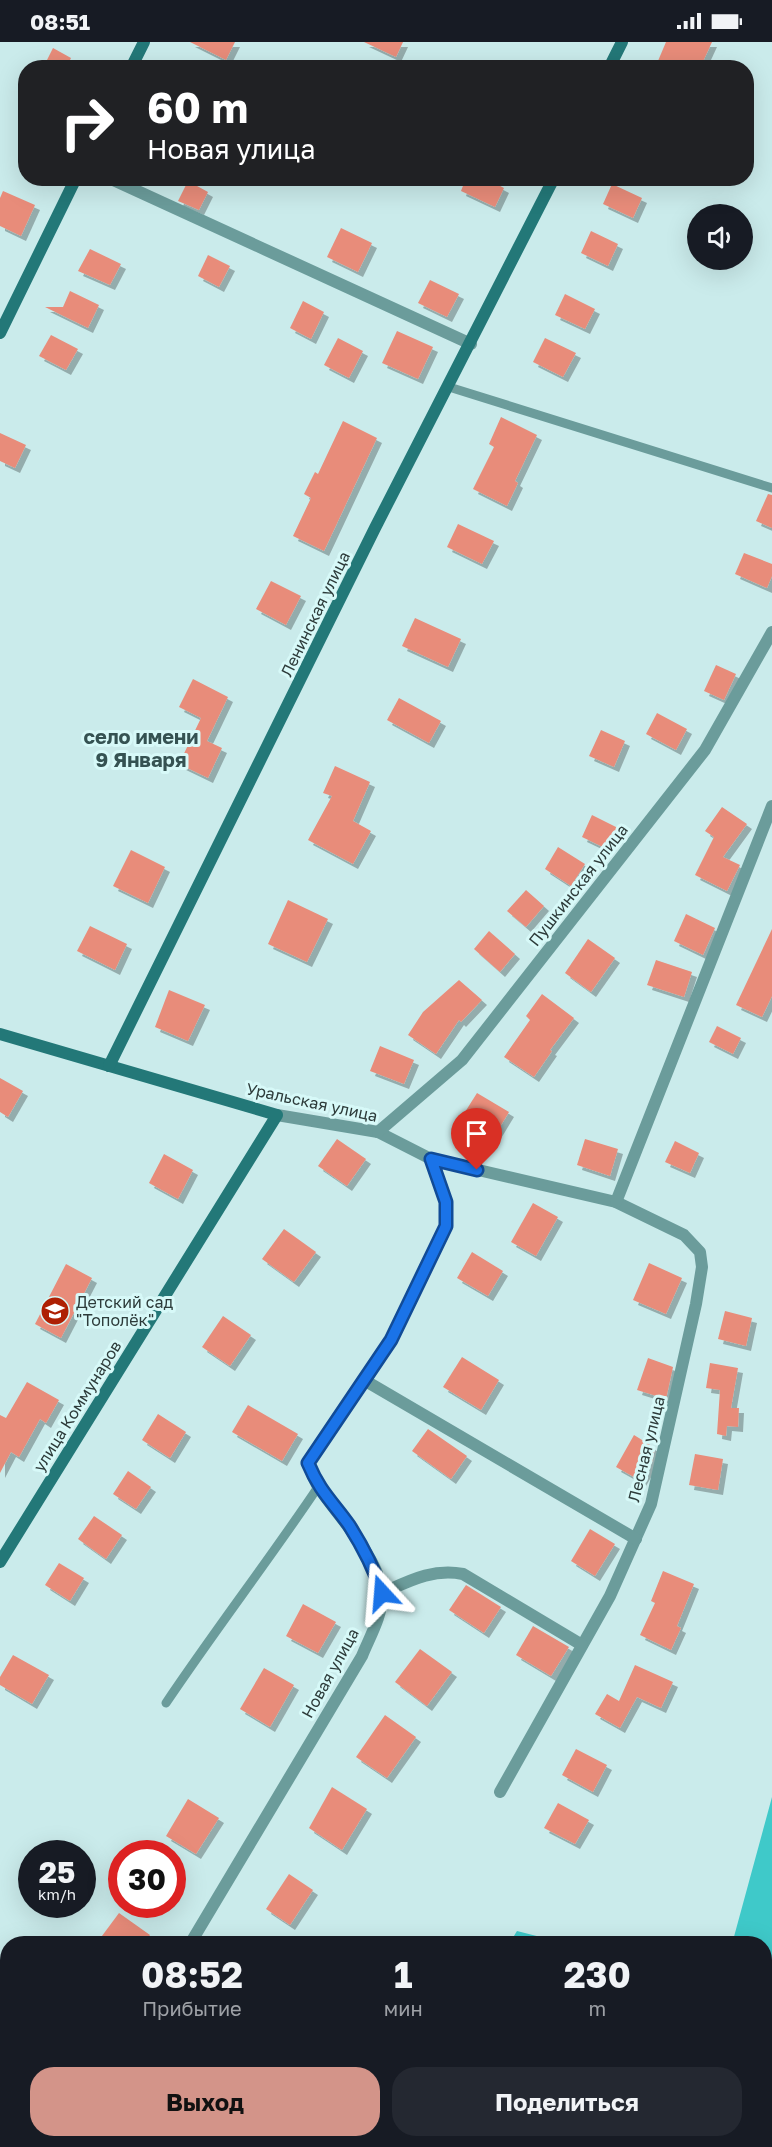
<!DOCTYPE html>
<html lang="ru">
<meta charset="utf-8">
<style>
:root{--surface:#171b24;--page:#242831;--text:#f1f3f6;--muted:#9ea1a6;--accent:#d39489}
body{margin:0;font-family:"Golos Text",sans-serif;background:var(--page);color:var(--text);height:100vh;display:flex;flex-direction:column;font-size:22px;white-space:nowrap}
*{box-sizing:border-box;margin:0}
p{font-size:20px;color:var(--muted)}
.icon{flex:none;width:33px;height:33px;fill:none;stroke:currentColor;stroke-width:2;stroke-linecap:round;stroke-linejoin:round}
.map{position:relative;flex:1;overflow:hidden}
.drawer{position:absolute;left:0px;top:1894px;width:772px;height:212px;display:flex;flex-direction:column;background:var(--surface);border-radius:24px 24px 0 0;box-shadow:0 6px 24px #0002}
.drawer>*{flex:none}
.hud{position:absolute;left:18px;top:18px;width:736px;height:126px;border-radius:24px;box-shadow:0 6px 24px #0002;background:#202124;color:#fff;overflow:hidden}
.fabs{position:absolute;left:687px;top:162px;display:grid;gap:12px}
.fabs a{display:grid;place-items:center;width:66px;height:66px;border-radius:50%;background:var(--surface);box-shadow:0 6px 24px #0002;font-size:30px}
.speed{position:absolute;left:18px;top:1798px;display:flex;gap:12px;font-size:30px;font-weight:700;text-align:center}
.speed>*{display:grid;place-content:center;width:78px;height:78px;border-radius:50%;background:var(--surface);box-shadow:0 6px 24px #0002;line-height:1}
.speed small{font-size:15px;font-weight:400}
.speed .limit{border:9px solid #d22;background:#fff;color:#111}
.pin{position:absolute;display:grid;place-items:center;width:51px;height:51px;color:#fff;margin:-62px -26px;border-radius:50% 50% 50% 0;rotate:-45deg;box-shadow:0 0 6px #0007}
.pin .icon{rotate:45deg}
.me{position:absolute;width:66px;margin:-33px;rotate:341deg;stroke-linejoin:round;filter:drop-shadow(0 0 4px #0008)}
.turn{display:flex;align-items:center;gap:21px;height:126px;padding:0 30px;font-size:27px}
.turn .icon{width:78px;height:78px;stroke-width:2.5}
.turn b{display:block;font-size:42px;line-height:51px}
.eta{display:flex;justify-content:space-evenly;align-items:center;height:102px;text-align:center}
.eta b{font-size:36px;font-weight:700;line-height:42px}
.action{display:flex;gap:12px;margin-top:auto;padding:12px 30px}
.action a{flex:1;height:69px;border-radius:24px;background:var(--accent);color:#111;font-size:24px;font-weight:700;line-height:69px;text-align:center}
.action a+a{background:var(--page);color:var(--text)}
.status{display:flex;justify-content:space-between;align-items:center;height:42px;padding:0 30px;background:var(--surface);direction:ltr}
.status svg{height:16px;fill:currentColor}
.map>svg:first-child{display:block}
.forest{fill:#3fc9c9}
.building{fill:#e88c7a;filter:url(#shadow)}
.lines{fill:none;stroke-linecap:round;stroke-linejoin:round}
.lane{stroke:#6b9c9b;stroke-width:9}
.street{stroke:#6b9c9b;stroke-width:12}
.secondary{stroke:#237878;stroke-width:12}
.route-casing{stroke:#114b97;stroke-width:15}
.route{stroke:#1a73e8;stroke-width:10}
.labels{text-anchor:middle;stroke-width:6;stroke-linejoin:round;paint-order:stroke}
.street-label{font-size:16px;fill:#2d3b3a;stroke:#d7f9f8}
.poi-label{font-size:16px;fill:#2d3b3a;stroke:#d7f9f8;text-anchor:start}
.quarter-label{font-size:20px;font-weight:bold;fill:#355252;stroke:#d7f9f8}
</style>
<div class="status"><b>08:51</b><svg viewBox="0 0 49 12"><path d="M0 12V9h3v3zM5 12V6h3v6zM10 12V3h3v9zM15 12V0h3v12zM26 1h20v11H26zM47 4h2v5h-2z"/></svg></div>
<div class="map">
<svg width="772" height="2105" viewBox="0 0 772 2105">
<defs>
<filter id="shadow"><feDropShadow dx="5" dy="5" stdDeviation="0" flood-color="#0004"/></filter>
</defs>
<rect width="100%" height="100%" fill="#caebeb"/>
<!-- forest -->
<g class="forest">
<path d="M772,1755v350h-387l4,-7h376v-196h-33z"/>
<path d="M517,1889l51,13h-59z"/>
</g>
<!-- building -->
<g class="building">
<path d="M190,0h45l-9,18z"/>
<path d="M364,0h39l-7,15z"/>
<path d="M666,0h46l-12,26h-45z"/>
<path d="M53,6l18,10 -5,10h-23z"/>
<path d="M466,136h19l19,10 -9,19 -34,-16z"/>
<path d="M188,139l20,11 -9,18 -21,-9z"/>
<path d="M612,142l30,14 -9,20 -30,-14z"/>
<path d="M3,149l32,14 -14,31 -21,-10v-28z"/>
<path d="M341,186l31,15 -14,29 -31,-15z"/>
<path d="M591,189l27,13 -10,22 -27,-13z"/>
<path d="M90,207l31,15 -11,21 -32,-14z"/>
<path d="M208,213l22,11 -11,21 -21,-11z"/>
<path d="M430,238l29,14 -12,23 -29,-14z"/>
<path d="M70,249l29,14 -11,23 -43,-21h18z"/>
<path d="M565,252l30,15 -10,20 -30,-14z"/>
<path d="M303,259l21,11 -13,27 -21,-11z"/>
<path d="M397,289l36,16 -15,32 -36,-16z"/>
<path d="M51,293l27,14 -12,21 -27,-14z"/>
<path d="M338,296l25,13 -14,27 -25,-13z"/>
<path d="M545,296l31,15 -13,24 -30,-15z"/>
<path d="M501,375l36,18 -22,46 3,2 -11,23 -34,-17 21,-42 -5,-3z"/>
<path d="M343,379l34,17 -53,113 -31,-15 18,-38 -7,-4 11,-22 3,2z"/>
<path d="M0,391l26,12 -11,23 -15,-7z"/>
<path d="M768,452l4,1v33l-16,-7z"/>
<path d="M458,482l36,17 -12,23 -35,-17z"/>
<path d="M744,511l28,11v12l-5,12 -32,-14z"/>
<path d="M271,539l30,15 -15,29 -30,-16z"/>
<path d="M415,576l46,21 -13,28 -46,-21z"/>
<path d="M716,623l20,9 -12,26 -20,-9z"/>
<path d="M193,637l35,18 -21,44 15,7 -14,30 -29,-14 22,-46 -22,-11z"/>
<path d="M399,656l42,23 -12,22 -42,-23z"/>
<path d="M657,671l30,16 -11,21 -30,-16z"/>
<path d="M601,688l24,11 -11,26 -25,-11z"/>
<path d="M335,724l35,16 -17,39 18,10 -18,33 -45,-24 24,-44 -9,-3z"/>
<path d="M722,765l25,17 -24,33 17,8 -13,26 -32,-16 19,-38 -9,-6z"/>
<path d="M592,773l26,13 -11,21 -25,-12z"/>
<path d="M558,805l27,17 -14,22 -26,-17z"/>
<path d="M131,808l34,17 -17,36 -35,-17z"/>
<path d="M526,848l18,16 -18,21 -19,-16z"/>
<path d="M288,858l40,19 -21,43 -39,-18z"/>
<path d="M686,872l29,14 -12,27 -29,-14z"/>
<path d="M90,884l37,18 -12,26 -38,-19z"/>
<path d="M772,887v67l-10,21 -26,-12z"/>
<path d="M489,889l26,23 -15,18 -26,-23z"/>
<path d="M588,897l27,19 -24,34 -26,-19z"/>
<path d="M656,918l36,12 -8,25 -37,-12z"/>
<path d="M459,938l23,20 -21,22 -2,-2 -23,34 -28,-19 15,-23z"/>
<path d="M169,948l36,15 -17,36 -33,-14z"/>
<path d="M542,952l32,24 -24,32 2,1 -18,26 -30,-20 26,-37 -4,-4z"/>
<path d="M717,984l24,12 -8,16 -24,-12z"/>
<path d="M380,1004l34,14 -10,24 -34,-13z"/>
<path d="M0,1036l23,13 -15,26 -8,-5z"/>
<path d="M477,1051l32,19 -17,28 -32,-20z"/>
<path d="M337,1097l29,20 -19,27 -29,-20z"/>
<path d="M585,1097l33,10 -8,27 -33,-11z"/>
<path d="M675,1099l24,12 -9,20 -25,-11z"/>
<path d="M164,1112l29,16 -15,29 -29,-16z"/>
<path d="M533,1161l25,14 -22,39 -25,-14z"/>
<path d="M284,1187l32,23 -22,30 -32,-23z"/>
<path d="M472,1210l31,19 -15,25 -31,-18z"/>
<path d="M649,1221l33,15 -16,36 -33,-14z"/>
<path d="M66,1222l26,14 -31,60 -26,-14z"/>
<path d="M725,1269l27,7 -6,28 -28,-7z"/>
<path d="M223,1274l28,19 -21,31 -28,-19z"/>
<path d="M462,1315l37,23 -18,30 -38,-23z"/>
<path d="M648,1316l25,9 -7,32 -29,-9z"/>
<path d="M710,1321l28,5 -7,40h8l-1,19 -11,-1 -1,10 -9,-2 3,-44 -14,-2z"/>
<path d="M27,1340l32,18 -13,23 -6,-4 -21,38 -8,-5 -11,21v-58l6,3z"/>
<path d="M248,1363l50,29 -16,27 -50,-29z"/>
<path d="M158,1372l28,18 -16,26 -28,-18z"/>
<path d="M428,1387l39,27 -16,23 -39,-28z"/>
<path d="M634,1393l21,13 -3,14 -11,19 -25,-14z"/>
<path d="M695,1412l28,5 -5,31 -29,-5z"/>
<path d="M128,1429l23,16 -15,22 -23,-15z"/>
<path d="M94,1474l28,19 -16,24 -28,-20z"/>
<path d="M590,1487l25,15 -20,32 -24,-15z"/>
<path d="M59,1521l25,15 -14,23 -25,-16z"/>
<path d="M663,1529l31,13 -17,42 4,2 -10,22 -31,-15 15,-32 -4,-2z"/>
<path d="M466,1543l35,22 -17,26 -35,-23z"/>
<path d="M303,1562l33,18 -18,31 -32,-17z"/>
<path d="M533,1584l36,21 -18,29 -35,-21z"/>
<path d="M420,1607l32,23 -25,34 -32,-24z"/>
<path d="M13,1613l36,20 -17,29 -32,-19v-8z"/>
<path d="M635,1623l38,17 -12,26 -24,-11 -17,31 -25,-14 12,-20 12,7z"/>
<path d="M264,1626l30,17 -24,42 -30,-18z"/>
<path d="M385,1673l31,22 -29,41 -31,-21z"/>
<path d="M576,1707l31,16 -14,27 -31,-17z"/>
<path d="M332,1745l35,22 -25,41 -33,-22z"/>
<path d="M188,1757l31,19 -23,36 -30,-18z"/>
<path d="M558,1761l31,17 -14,24 -31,-16z"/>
<path d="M289,1832l24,16 -23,35 -24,-16z"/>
<path d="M119,1871l31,22 -6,9h-48z"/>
</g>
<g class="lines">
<!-- lane -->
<g class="lane">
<path d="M449,345l323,101"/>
<path d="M166,1661c49,-73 103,-143 152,-216"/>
</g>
<!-- street -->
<g class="street">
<path d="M109,136l362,166"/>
<path d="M277,1073l101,17 53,27 185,43 68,33 16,17 2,15 -6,37 -45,200 -41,92 -110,196"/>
<path d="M378,1090l84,-72 243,-310 67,-118"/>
<path d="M616,1160l156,-396"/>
<path d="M364,1338l272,159"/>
<path d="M382,1551c27,-12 51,-25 81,-19l119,71"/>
<path d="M190,1902l172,-288c8,-20 20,-39 20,-61 0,-34 -45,-80 -63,-107 -5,-7 -8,-17 -11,-25l83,-123 55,-114v-24l-15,-43"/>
<path d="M60,2105l5,-7"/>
<path d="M288,2105l4,-7"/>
</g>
<!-- secondary -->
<g class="secondary">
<path d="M131,26l13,-26"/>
<path d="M609,26l13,-26"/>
<path d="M0,291l76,-155"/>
<path d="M0,992l277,81 -277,447"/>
<path d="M109,1024l266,-538 179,-350"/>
</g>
</g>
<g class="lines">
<!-- route casing -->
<g class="route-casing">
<path id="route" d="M382,1551c-8,-25 -19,-46 -33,-68 -17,-24 -29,-33 -41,-62l83,-123 55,-114v-24l-15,-43 46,11"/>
</g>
<!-- route -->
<use href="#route" class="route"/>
</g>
<!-- icons -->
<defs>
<g id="school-disc" transform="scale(1.5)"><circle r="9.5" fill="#ae2004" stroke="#d7f9f8"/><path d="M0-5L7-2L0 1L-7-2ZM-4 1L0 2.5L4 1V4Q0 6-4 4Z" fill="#fff"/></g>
</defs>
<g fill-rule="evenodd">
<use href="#school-disc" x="55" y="1269"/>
</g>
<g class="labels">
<!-- street labels -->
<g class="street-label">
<text transform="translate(315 572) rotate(-64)" y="6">Ленинская улица</text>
<text transform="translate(578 843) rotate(-52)" y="6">Пушкинская улица</text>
<text transform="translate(312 1060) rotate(12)" y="6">Уральская улица</text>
<text transform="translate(77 1364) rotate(-58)" y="6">улица Коммунаров</text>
<text transform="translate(646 1407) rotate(-76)" y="6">Лесная улица</text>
<text transform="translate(330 1631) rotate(-61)" y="6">Новая улица</text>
</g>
<!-- poi labels -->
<g class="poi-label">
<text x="76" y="1266">Детский сад<tspan x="76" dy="18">"Тополёк"</tspan></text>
</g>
<!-- quarter labels -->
<g class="quarter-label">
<text x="141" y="702">село имени<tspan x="141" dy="23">9 Января</tspan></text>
</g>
</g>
</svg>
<div class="fabs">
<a><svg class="icon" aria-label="sound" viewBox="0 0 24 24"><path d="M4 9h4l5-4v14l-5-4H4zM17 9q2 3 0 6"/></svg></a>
</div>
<div class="speed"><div>25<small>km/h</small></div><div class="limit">30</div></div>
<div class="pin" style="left:477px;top:1128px;background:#d93025"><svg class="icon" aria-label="arrive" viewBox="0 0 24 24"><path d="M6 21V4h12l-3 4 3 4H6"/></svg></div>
<svg class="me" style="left:382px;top:1551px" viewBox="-20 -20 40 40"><path d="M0-17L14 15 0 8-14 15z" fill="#1a73e8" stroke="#fff" stroke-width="4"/></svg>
<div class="hud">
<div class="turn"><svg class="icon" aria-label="right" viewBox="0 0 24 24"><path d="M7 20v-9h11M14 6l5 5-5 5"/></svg><div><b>60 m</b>Новая улица</div></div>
</div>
<section class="drawer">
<div class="eta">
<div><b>08:52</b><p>Прибытие</p></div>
<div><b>1</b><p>мин</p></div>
<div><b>230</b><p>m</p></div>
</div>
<div class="action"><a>Выход</a><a>Поделиться</a></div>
</section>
</div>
